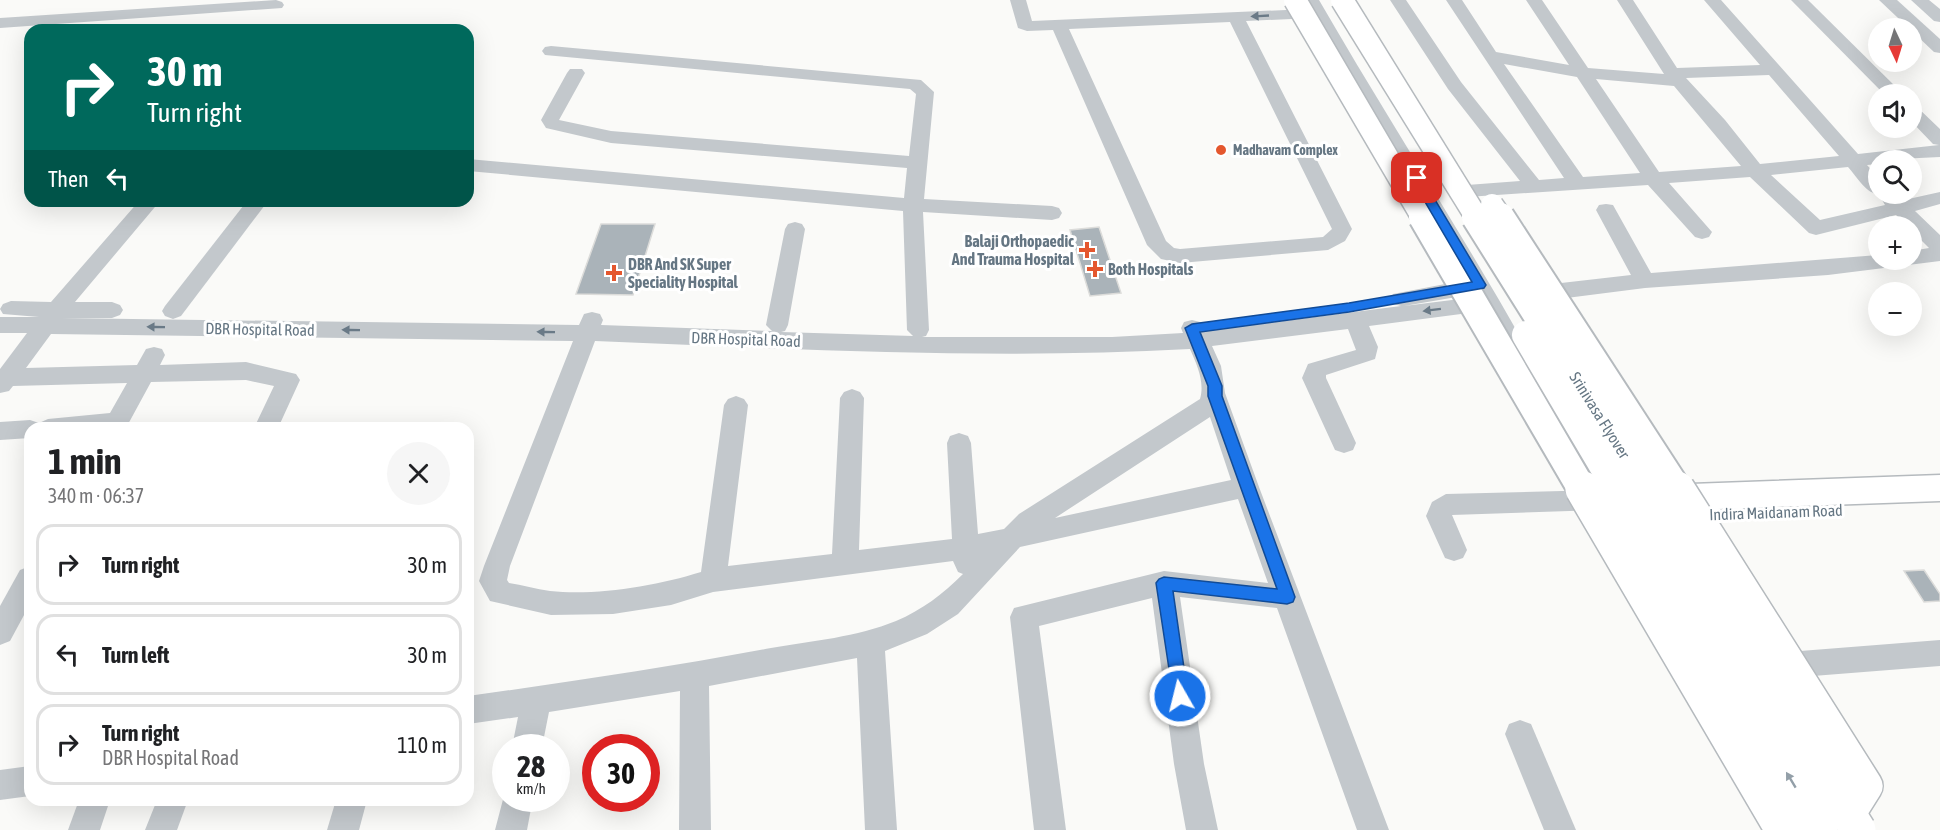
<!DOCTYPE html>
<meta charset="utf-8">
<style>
:root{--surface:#fff;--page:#f6f6f6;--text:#202124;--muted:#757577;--line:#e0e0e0}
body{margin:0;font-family:"Asap Condensed",sans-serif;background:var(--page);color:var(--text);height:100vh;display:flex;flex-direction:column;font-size:22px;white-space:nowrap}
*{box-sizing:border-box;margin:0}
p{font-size:20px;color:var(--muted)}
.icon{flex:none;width:33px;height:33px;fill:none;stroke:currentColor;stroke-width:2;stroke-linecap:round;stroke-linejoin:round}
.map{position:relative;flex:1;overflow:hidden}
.drawer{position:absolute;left:24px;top:422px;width:450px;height:384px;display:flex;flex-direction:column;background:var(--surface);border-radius:18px;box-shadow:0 6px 24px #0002}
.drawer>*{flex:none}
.hud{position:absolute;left:24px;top:24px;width:450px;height:183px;border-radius:18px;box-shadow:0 6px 24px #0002;background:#00695c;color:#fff;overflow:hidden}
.needle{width:39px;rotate:176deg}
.controls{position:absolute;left:1868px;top:18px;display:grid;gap:12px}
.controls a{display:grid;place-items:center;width:54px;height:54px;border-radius:50%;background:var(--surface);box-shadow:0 6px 24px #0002;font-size:30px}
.speed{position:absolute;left:492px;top:734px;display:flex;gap:12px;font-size:30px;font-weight:700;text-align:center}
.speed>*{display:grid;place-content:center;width:78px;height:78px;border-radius:50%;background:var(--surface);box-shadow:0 6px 24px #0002;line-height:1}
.speed small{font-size:15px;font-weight:400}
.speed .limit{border:9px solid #d22;background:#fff;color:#111}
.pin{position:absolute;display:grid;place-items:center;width:51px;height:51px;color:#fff;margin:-26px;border-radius:12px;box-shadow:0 3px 9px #0006}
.me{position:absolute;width:66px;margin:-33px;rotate:352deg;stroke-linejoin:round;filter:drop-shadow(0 0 4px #0008)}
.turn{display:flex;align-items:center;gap:21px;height:126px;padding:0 24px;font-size:27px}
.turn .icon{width:78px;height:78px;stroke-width:2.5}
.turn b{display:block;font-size:42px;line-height:51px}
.then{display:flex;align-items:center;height:57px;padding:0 24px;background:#0003;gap:12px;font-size:22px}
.round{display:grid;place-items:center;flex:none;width:63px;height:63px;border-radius:32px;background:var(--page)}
.head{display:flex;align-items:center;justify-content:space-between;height:102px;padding:0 24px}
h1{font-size:36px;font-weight:700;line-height:45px}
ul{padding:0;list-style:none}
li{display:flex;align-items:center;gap:18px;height:81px;margin:0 12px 9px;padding:0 12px;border:3px solid var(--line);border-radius:18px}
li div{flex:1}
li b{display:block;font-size:22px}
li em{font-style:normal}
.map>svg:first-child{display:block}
.building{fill:#aab3b9;stroke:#dcdcda;stroke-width:1.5}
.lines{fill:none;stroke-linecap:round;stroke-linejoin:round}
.major-casing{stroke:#b5babe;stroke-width:3}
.minor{fill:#c3c8cc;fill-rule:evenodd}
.major{fill:#fff;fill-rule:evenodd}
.major-bridge-far2-casing{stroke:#b5babe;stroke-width:25;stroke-linecap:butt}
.major-bridge-far1-casing{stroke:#b5babe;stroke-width:32;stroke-linecap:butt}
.major-bridge-casing{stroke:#b5babe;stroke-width:38;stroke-linecap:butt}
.major-bridge-far2{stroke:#fff;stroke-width:22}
.major-bridge-far1{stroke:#fff;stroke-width:28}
.major-bridge{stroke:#fff;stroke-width:35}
.oneway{fill:#6a7a87}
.oneway2{fill:#939fa8}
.route{fill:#1a73e8;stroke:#114b97;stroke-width:1.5}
.poi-dot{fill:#e4572e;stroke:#fff;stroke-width:2}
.labels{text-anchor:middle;stroke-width:6;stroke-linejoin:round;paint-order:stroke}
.far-poi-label{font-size:14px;font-weight:bold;fill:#657683;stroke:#fff;text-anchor:start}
.poi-label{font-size:16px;font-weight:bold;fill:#657683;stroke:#fff;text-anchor:start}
.street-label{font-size:16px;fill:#657683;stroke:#fff}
</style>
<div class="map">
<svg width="1940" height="830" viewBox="0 0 1940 830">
<rect width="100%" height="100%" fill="#fafaf8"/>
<!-- building -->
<g class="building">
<path d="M601,224h54l-22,71 -57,-1z"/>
<path d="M1099,227l22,66 -31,3 -20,-66z"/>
<path d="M1924,570l16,24v7l-16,1 -20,-31z"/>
</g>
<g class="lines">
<!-- major casing -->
<g class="major-casing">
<path id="major" d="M1940,475v26l-277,10 -11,-4 -5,-9 5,-9 11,-4z"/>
</g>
<!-- minor -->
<g class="minor">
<path d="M276,0l6,2 2,3 -2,3 -282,20v-10z"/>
<path d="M1010,0h16l6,21 276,-12 -5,-9h16c67,116 141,230 207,347l-3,6 -8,2 -8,-2 -23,-42 -115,15 9,21 -3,12 -49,16v3l30,65 -3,7 -9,3 -9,-3 -33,-72 6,-14 48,-14 -8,-21 -136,17 9,20 4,27 34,94 130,343h-32l-80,-222 -97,-11 24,167 14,66h-32l-12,-66 -22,-166 -113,28 27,204h-32l-24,-213 4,-9 150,-37 104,12 -30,-84 -218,48 -62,67 -31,20 -42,17 12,179h-32l-8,-172 -148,28 2,144h-32l1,-139 -131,21 -7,35h-30l6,-30 -50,7v-28c101,-14 202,-29 303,-48 41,-7 86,-11 125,-27 26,-11 47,-27 67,-47l-5,-2 -5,-11 -240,31 -42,13 -58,9 -62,1 -61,-14 -11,-20 5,-15 89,-225 -522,-7 -25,34 111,-3 9,-16 8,-2 8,2 3,6 -5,10 86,-3 50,12 4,6 -22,48h-24l20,-42 -28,-6 -95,2 -25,46h-96v10l-30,2v-18l30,-2 9,3 9,-4 62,-6 17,-30 -114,3 -4,5 -9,2v-24l27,-36h-27v-16h39l-36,-3 -3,-5 3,-5 8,-3 40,1 88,-101h21l-85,101h37l8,3 3,5 -3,5 -8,3h-50l517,7 5,-11 8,-2 8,2 3,6 -2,5 171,6 -6,-6 19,-96 3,-5 7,-2 7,2 3,5 -17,96 -3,6 -4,1 132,4 -6,-6 -4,-119 -435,-40v-12l436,39 3,-30 -296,-25 -65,-15 -5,-8 26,-47 3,-4h12l3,4 -26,47 52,11 298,25 7,-62 -6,-5 -365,-34 -3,-4 3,-4 6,-1 370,34 13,12 -10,107 128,7 7,2 3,5 -3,5 -7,2 -129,-8 6,118 -3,6 -4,1h190l71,-4 -2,-5 3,-6 8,-2 8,2 5,9 196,-25 -8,-2 -3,-5 3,-5 73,-14 -153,-262 -67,3 106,208 -7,12 -17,9 -148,13 -19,-4 -14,-14 -94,-215 -26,1 -9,-3zM1230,22l102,207 -9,8 -143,12 -6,-1 -8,-7 -97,-212zM1474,294l2,3 -72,9zM595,341c198,8 397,19 595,8 7,16 15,33 10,50l-181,115 -15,15 -26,5 -7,-91 -3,-7 -9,-3 -9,3 -3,7 5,96 -93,11 5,-152 -4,-6 -8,-3 -8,3 -4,6 -8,156 -104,12 20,-161 -4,-6 -8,-3 -8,3 -4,6 -23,167c-45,14 -105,24 -151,19 -14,-2 -28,-6 -41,-8l-2,-3 3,-14zM1210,417l21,63 -176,38z"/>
<path d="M1390,0h16l55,82 78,98 25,-2 -118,-178h16l34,52 73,13 -43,-65h16l46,68 76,6 -47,-74h16l44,68 83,-3 -56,-65h17l137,154 81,-9 -6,-1 -22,-23v-15l6,1 23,22v28l-62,3v4l-11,1 11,12v17h7c-17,4 -27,-16 -37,-27l-77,8 49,45 65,-15 -3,-5 3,-5 7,-1 12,6 36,-8v12l-25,7 25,24v26l-112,14 -183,13 -110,14 -8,-3 -3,-5 3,-5 8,-3 96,-11 -35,-65 3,-5 7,-1 7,1 38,68 227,-18v5h33v-9l18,-3 -18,-18v-4h-4l-11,-11 -80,20 -7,-2 -59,-56 -81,6 43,49 -3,5 -7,2 -7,-2 -47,-52 -181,12 -7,-2 -3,-4 3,-4 7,-2 53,-4 -72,-92zM1504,64l73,13 63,96 -57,4zM1769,75l70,81 -79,8 -35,-44 -39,-42zM1596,79l78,7 67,80 -82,6z"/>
<path d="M1791,0h17l95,94h-19z"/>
<path d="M1879,0h18l43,39v14l-6,-1z"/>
<path d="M1911,0h18l11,9v13l-6,-1z"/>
<path d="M247,201h21l-87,115 -8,3 -8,-3 -3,-5 3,-5z"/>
<path d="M1600,490l9,3 4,7 -4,7 -9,3 -148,5 15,35 -4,8 -9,3 -9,-3 -19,-42 6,-14 14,-8z"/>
<path d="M30,566v38l-20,37 -10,4v-39l20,-36z"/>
<path d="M1940,640v26l-165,13 -10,-4 -4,-9 4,-9 10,-4z"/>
<path d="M1520,720l11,4 45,106h-32l-39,-96 4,-10z"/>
<path d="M30,766v30l-30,4v-30z"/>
<path d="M506,788v10h27l-6,32h-32z"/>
<path d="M79,800h31l-10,30h-32z"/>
<path d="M157,800h31l-11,30h-32z"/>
<path d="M336,800h31l-8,30h-32z"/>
</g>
<!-- major -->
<use href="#major" class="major"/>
<!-- major-bridge-far2 casing -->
<g class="major-bridge-far2-casing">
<g id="major-bridge-far2">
<path d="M1295,0l128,218"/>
<path d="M1342,0l135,218"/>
<path d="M1492,205l9,13"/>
</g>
</g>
<!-- major-bridge-far1 casing -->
<g class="major-bridge-far1-casing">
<g id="major-bridge-far1">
<path d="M1423,217l160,274"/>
<path d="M1476,217l172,274"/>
<path d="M1500,217l178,274"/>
<path d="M1526,335l92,156"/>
</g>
</g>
<!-- major-bridge casing -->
<g class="major-bridge-casing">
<g id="major-bridge">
<path d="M1583,489l200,341"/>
<path d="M1617,489l203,341"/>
<path d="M1647,489l211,341"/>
<path d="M1677,489l188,297 -17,27"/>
</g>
</g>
<!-- major-bridge-far2 -->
<use href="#major-bridge-far2" class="major-bridge-far2"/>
<!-- major-bridge-far1 -->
<use href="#major-bridge-far1" class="major-bridge-far1"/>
<!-- major-bridge -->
<use href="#major-bridge" class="major-bridge"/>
</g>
<!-- one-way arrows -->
<defs><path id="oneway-solid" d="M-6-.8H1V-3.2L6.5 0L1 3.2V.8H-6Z" transform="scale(1.5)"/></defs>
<g class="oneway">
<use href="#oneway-solid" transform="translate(1260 16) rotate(177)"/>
<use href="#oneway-solid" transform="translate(1432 310) rotate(173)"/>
<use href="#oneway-solid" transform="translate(156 327) rotate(-179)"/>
<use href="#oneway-solid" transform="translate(351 330) rotate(-179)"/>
<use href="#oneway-solid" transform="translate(546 332) rotate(-179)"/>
</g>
<use class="oneway2" href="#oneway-solid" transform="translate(1791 780) rotate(-121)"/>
<!-- route -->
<path class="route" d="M1417,174l5,4 64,107 -2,3 -135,24 -149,20 22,54v10l73,201 -2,5 -6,2 -114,-13 15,105 -2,6 -6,2 -6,-2 -18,-119 3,-4 5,-2 113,12 -69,-193v-10l-23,-58 7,-4 157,-21 123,-21 -61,-104z"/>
<!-- markers -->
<g class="poi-dot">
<circle cx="1221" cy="150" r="6"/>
<path d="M1084 241h6v6h6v6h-6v6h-6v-6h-6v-6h6z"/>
<path d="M1092 260h6v6h6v6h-6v6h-6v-6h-6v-6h6z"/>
<path d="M611 264h6v6h6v6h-6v6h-6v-6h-6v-6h6z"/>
</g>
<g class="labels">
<!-- far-poi labels -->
<g class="far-poi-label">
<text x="1233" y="155">Madhavam Complex</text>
</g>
<!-- poi labels -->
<g class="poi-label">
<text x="1074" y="247" text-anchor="end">Balaji Orthopaedic<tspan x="1074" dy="18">And Trauma Hospital</tspan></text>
<text x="628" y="270">DBR And SK Super<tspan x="628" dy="18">Speciality Hospital</tspan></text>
<text x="1108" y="275">Both Hospitals</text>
</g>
<!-- street labels -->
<g class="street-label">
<text transform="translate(260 329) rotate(1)" y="6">DBR Hospital Road</text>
<text transform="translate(746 339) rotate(2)" y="6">DBR Hospital Road</text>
<text transform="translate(1600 415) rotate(58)" y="6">Srinivasa Flyover</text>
<text transform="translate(1776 512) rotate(-2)" y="6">Indira Maidanam Road</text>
</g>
</g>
</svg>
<div class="controls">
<a><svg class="needle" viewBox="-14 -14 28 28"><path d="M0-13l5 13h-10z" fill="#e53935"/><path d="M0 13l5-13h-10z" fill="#757577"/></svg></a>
<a><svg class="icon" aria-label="sound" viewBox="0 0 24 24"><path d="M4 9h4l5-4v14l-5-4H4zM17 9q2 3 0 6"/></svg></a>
<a><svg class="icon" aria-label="search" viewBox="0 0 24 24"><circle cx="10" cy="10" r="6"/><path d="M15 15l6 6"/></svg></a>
<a>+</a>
<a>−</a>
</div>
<div class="speed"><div>28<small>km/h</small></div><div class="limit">30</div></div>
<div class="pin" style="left:1417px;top:178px;background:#d93025"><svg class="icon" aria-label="arrive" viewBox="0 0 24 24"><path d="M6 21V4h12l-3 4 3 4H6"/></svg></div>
<svg class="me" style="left:1180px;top:696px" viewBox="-20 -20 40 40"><circle r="17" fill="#1a73e8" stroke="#fff" stroke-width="3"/><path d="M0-11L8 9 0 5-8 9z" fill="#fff"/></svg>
<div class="hud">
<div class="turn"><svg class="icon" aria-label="right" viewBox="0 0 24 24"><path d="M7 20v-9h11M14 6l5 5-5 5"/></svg><div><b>30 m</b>Turn right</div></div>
<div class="then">Then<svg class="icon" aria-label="left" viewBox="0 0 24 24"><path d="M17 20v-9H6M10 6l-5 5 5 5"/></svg></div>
</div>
<section class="drawer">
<div class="head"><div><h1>1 min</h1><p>340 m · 06:37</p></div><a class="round"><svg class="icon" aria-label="close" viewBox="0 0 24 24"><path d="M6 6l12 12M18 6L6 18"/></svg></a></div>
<ul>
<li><svg class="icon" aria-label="right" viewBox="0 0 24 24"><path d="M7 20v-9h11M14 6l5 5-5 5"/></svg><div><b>Turn right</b></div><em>30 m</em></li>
<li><svg class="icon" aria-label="left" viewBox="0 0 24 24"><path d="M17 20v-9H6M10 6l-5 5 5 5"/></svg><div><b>Turn left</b></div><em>30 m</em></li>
<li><svg class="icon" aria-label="right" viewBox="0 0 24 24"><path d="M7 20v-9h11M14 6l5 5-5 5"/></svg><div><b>Turn right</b><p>DBR Hospital Road</p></div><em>110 m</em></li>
</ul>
</section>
</div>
